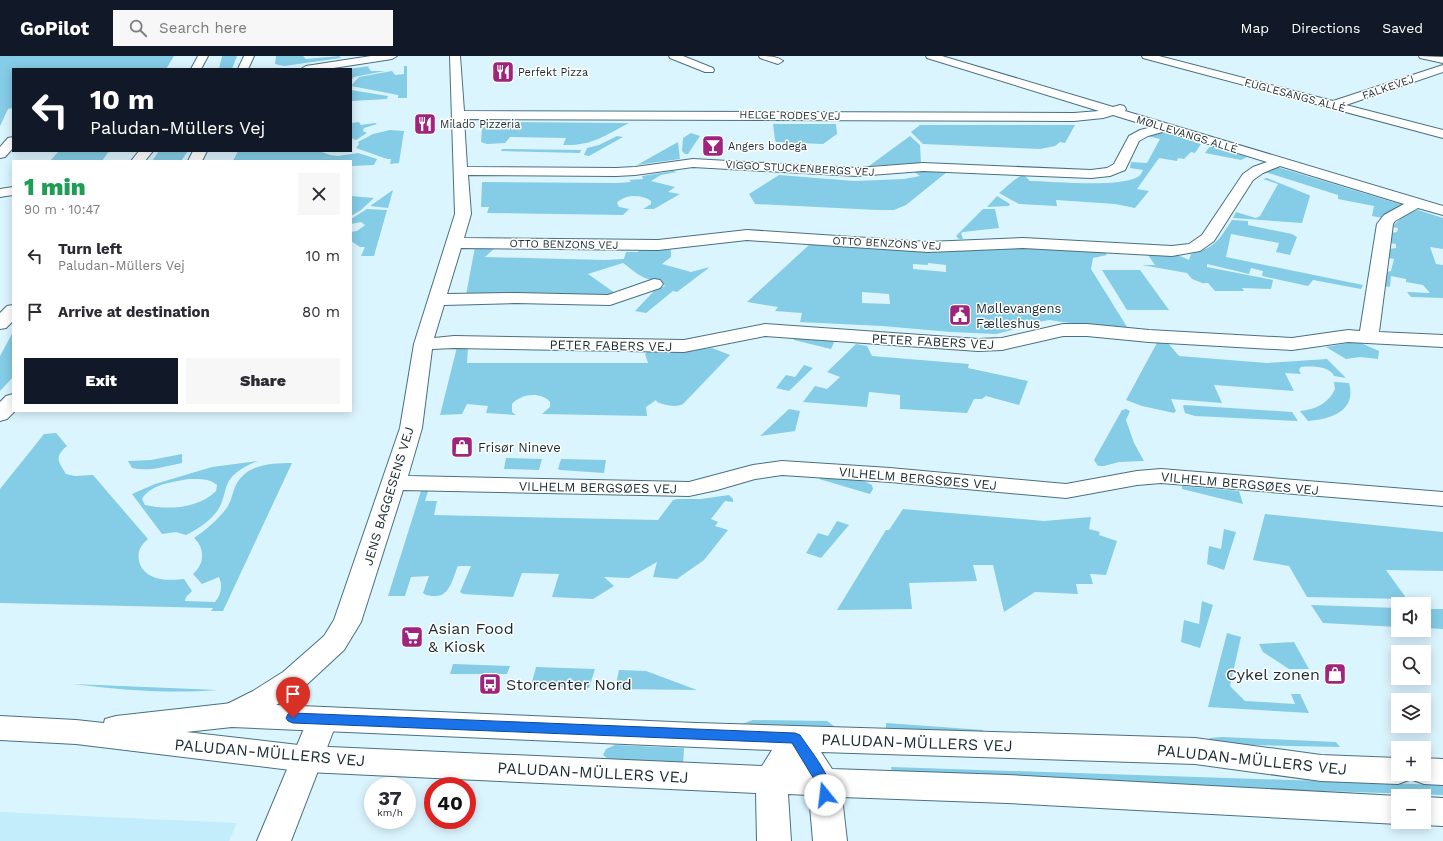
<!DOCTYPE html>
<meta charset="utf-8">
<style>
:root{--surface:#fff;--page:#f7f7f7;--text:#2b2b33;--muted:#7c7c81;--accent:#111827}
body{margin:0;font-family:"Work Sans",sans-serif;background:var(--page);color:var(--text);height:100vh;display:flex;flex-direction:column;font-size:15px;white-space:nowrap}
*{box-sizing:border-box;margin:0}
p{font-size:13px;color:var(--muted)}
.icon{flex:none;width:22px;height:22px;fill:none;stroke:currentColor;stroke-width:2;stroke-linecap:round;stroke-linejoin:round}
.map{position:relative;flex:1;overflow:hidden}
.drawer{position:absolute;left:12px;top:104px;width:340px;height:252px;display:flex;flex-direction:column;background:var(--surface);border-radius:0px;box-shadow:0 2px 10px #0003}
.drawer>*{flex:none}
.guide{position:absolute;left:12px;top:12px;width:340px;height:84px;border-radius:0px;box-shadow:0 2px 10px #0003;background:#111827;color:#fff;overflow:hidden}
.tools{position:absolute;left:1391px;top:541px;display:grid;gap:8px}
.tools a{display:grid;place-items:center;width:40px;height:40px;border-radius:0px;background:var(--surface);box-shadow:0 2px 10px #0003;font-size:20px}
.speed{position:absolute;left:364px;top:721px;display:flex;gap:8px;font-size:20px;font-weight:700;text-align:center}
.speed>*{display:grid;place-content:center;width:52px;height:52px;border-radius:50%;background:var(--surface);box-shadow:0 2px 10px #0003;line-height:1}
.speed small{font-size:10px;font-weight:400}
.speed .limit{border:6px solid #d22;background:#fff;color:#111}
.pin{position:absolute;display:grid;place-items:center;width:34px;height:34px;color:#fff;margin:-41px -17px;border-radius:50% 50% 50% 0;rotate:-45deg;box-shadow:0 0 4px #0007}
.pin .icon{rotate:45deg}
.me{position:absolute;width:44px;margin:-22px;rotate:344deg;stroke-linejoin:round;filter:drop-shadow(0 0 3px #0008)}
.turn{display:flex;align-items:center;gap:14px;height:84px;padding:0 12px;font-size:18px}
.turn .icon{width:52px;height:52px;stroke-width:2.5}
.turn b{display:block;font-size:28px;line-height:34px}
.round{display:grid;place-items:center;flex:none;width:42px;height:42px;border-radius:0px;background:var(--page)}
.headline{display:flex;align-items:center;justify-content:space-between;height:68px;padding:0 12px}
h1{font-size:24px;font-weight:800;line-height:30px;color:#1e9e55}
.primary-button{display:flex;gap:8px;margin-top:auto;padding:8px 12px}
.primary-button a{flex:1;height:46px;border-radius:0px;background:var(--accent);color:#fff;font-size:16px;font-weight:800;line-height:46px;text-align:center}
.primary-button a+a{background:var(--page);color:var(--text)}
ul{padding:0;list-style:none}
li{display:flex;align-items:center;gap:12px;height:56px;padding:0 12px}
li div{flex:1}
li b{display:block;font-size:15px}
li em{font-style:normal}
header{display:flex;align-items:center;gap:24px;box-sizing:border-box;height:56px;padding:0 20px;background:var(--accent);color:#fff}
header strong{font-size:19px}
nav{display:flex;gap:22px;margin-inline-start:auto;font-size:14px}
.search{width:280px;height:36px;background:var(--page);display:flex;align-items:center;gap:10px;box-sizing:border-box;padding:0 14px;border-radius:0px;color:var(--muted);font-size:15px}
.map>svg:first-child{display:block}
.built{fill:#c4edfc}
.green{fill:#85cce6;fill-rule:evenodd}
.lines{fill:none;stroke-linecap:round;stroke-linejoin:round}
.street-casing{stroke:#49707f;stroke-width:2}
.secondary-casing{stroke:#49707f;stroke-width:2}
.street{fill:#fff;fill-rule:evenodd}
.secondary{fill:#fff;fill-rule:evenodd}
.route{fill:#1a73e8;stroke:#114b97}
.labels{text-anchor:middle;stroke-width:3;stroke-linejoin:round;paint-order:stroke}
.far-poi-label{font-size:11px;fill:#1a2b31;stroke:#fff;text-anchor:start}
.far-street-label{font-size:11px;fill:#1a2b31;stroke:#fff}
.poi-label{font-size:13px;fill:#1a2b31;stroke:#fff;text-anchor:start}
.street-label{font-size:13px;fill:#1a2b31;stroke:#fff}
.near-poi-label{font-size:16px;fill:#1a2b31;stroke:#fff;text-anchor:start}
.near-street-label{font-size:16px;fill:#1a2b31;stroke:#fff}
</style>
<header>
<strong>GoPilot</strong>
<div class="search"><svg class="icon" aria-label="search" viewBox="0 0 24 24"><circle cx="10" cy="10" r="6"/><path d="M15 15l6 6"/></svg>Search here</div>
<nav><a>Map</a><a>Directions</a><a>Saved</a></nav>
</header>
<div class="map">
<svg width="1443" height="785" viewBox="0 0 1443 785">
<rect width="100%" height="100%" fill="#dbf5ff"/>
<!-- built -->
<path class="built" d="M0,756l237,11 -8,18h-229z"/>
<!-- green -->
<g class="green">
<path d="M0,0h174l-8,13h-153v39l-5,1 -8,17z"/>
<path d="M222,0h15l-5,13h-13z"/>
<path d="M276,0h27l3,3 33,-3 2,2 -57,8 -9,-2z"/>
<path d="M370,10l-2,1 3,4h14l-31,6 -3,3v-11h-3z"/>
<path d="M404,10h3v32h-9v-3l-47,-9 8,-9 33,-6 3,4 9,-1z"/>
<path d="M351,34l37,6 -1,3 -36,2z"/>
<path d="M359,66l2,3 14,-2 2,1 -13,4 -1,3 4,2 -11,7 -5,-2v-15z"/>
<path d="M498,66l127,1h4c-25,13 -37,23 -66,22l3,-7 -56,-1 -5,6 -18,1 -6,-2 1,-14z"/>
<path d="M773,68h63l1,10 -14,10 -47,-2 -1,-2z"/>
<path d="M920,69h155l-10,18 -5,-1 -5,4 -15,3 -117,-5 -12,-12z"/>
<path d="M390,74l14,1 -5,32 -9,1 1,-5h-4l-31,-11 3,-4 -1,-2 15,-8z"/>
<path d="M1161,75l40,13 -6,9 -4,-1 -7,7 -6,-1 -1,3 -18,-3 -22,31 12,2 -14,17 -20,-4 -59,-4 1,6 -38,-2 -20,-11c7,-5 18,-17 25,-18l6,6c20,0 96,8 110,-6 1,-1 2,-3 3,-5l-13,-2 1,-6 16,1 13,-24 -12,-3z"/>
<path d="M691,77l9,3 -12,18h-3l-3,-3 1,-13z"/>
<path d="M617,80l6,1 -34,19 -5,-1 3,-7 12,-3z"/>
<path d="M910,80l10,9 1,18 -52,3z"/>
<path d="M678,86l2,17 -43,6z"/>
<path d="M1210,90l37,11 -6,3 -36,-7z"/>
<path d="M502,93l79,1 -1,3 -79,-2z"/>
<path d="M59,95h50l-7,10h-52z"/>
<path d="M159,95h29l-7,10h-29z"/>
<path d="M238,95h81l11,4 8,1 20,-3 19,6 -3,6 -23,1v-5h-118z"/>
<path d="M1277,111l126,38 -20,13 -11,-2 2,-10 -36,-7v-4l-73,-23z"/>
<path d="M673,115l4,1 -16,3 -10,6 24,6 -7,5 12,2 -26,15h-11l8,-5v-3c-9,-7 -27,-7 -34,2l2,4 10,2 -6,6 -136,-2 2,-6h-8l1,-25 136,1 13,-1 -2,-2 14,-1 -1,-3z"/>
<path d="M913,115h32l2,1 -41,33 -12,5h-17l-122,-6 -6,-10 30,-19 75,6 50,-2 16,-3z"/>
<path d="M1267,122l42,17 1,1 -8,27 -69,-5 3,-6 20,6 4,-2 18,-32 -15,-5z"/>
<path d="M393,134l-5,18 -18,-2z"/>
<path d="M351,140l23,2 -13,12 -10,6z"/>
<path d="M997,140l13,8 -1,2 -22,1z"/>
<path d="M367,153l20,1 -13,46h-13l4,-9h-5l-9,-6v-9l6,-1 8,-6 -4,-3 -10,2v-5z"/>
<path d="M983,153h12l4,19 -36,4 -2,1 2,6h-4l-3,-3z"/>
<path d="M1418,154l25,8v31l-13,-2 6,17 7,1v33l-32,-1 -4,-5 23,1 -7,-8 -17,-3v-3l-15,-3 -1,11 -6,-1 3,-14 4,-1 3,-12 -6,-1 1,-9 7,-1v-4l-6,-1 1,-10 6,-1 1,-4 -6,-1c8,-8 16,-16 26,-17z"/>
<path d="M1232,164l16,1v4l44,9 5,3 -7,18 -14,-3 3,-9 -48,-9 -5,23 137,28 -2,4 -48,-9 -5,6 -46,-10 1,-5 -12,-3 -2,6 -42,-10v3l66,13 -2,9 -29,-1 2,3h-29l-7,-8h-4l1,1 -13,-5 -5,-6 -45,-8h13l-7,-10 32,1 9,4 2,-6c25,-7 27,-13 41,-34z"/>
<path d="M819,185l154,6 130,2 4,6 -14,3 -2,11 36,58 -22,1 -56,-8 -21,4 -16,6 -16,4 -45,-2 -69,-6 -82,-4 2,-9 -27,-2 3,-4 -31,-5 62,-57zM928,207l18,2v7l-33,-3v-5l15,1zM862,236l27,2 1,10 -28,-1z"/>
<path d="M475,191l20,1 -10,9 120,3 19,-1 2,-7h12l1,-2h32v7l-9,7 29,8 19,-5 -33,25 -4,-1 -27,22 -11,-2 21,-22 9,-3c-6,-8 -9,-4 -17,-7 -8,-2 -18,-11 -25,-16l-35,11 27,19 -9,3 -140,-1z"/>
<path d="M1102,214h38l29,40h-42z"/>
<path d="M13,276v45l-13,14v-35z"/>
<path d="M794,281l39,4 1,2 -3,6 -37,-9z"/>
<path d="M1158,285l9,1 12,14 88,7 60,-4 19,19 -12,-2c-5,-10 -22,-10 -33,-9l-2,3 2,4 -16,-1 9,18 -80,-6 8,18 -51,-4 5,12 -2,2 -32,-7 -16,-6z"/>
<path d="M1354,286l7,1 18,8 -1,8 -18,-2 -14,2 -20,-12z"/>
<path d="M856,288l11,2 5,10 97,8 -1,4 60,13 -9,24 -33,-9 -4,3h-8l-7,14 -67,-4v-14l-31,-3 -2,15 -64,-5 12,-16 12,3 13,-12 -13,-5z"/>
<path d="M457,291l11,1 -1,15h181l-3,-9 3,-3h35l29,-3 18,7 -47,49c-8,4 -18,1 -26,-2l-1,-2 -10,7 1,9 -105,-2 8,-7v-5c-9,-11 -30,-8 -38,2v8l4,3 -30,-2 2,-7 -21,-2 -5,10 -22,1z"/>
<path d="M804,309l9,3 -24,23 -13,-3 10,-13 9,2z"/>
<path d="M1334,326l15,1c8,28 -18,36 -41,38l-8,-10c15,-1 29,-8 35,-22z"/>
<path d="M1184,349l108,7 6,9 -103,-5 -10,-3 -2,-7z"/>
<path d="M789,353l11,2 -5,20 -35,5z"/>
<path d="M1126,353l4,2 -4,9 8,23 10,18 -25,1 -15,4h-6l-4,-6 28,-50z"/>
<path d="M56,377l11,13c-13,11 -9,15 -1,28l9,2 18,-1 55,64c-7,6 -11,12 -9,22 5,20 29,20 45,18l8,12 -6,6 -1,4 30,1c6,-7 8,-16 4,-25l-17,7 -9,-10c12,-10 12,-26 1,-36 13,-9 25,-19 34,-32 4,-7 5,-16 9,-23 11,-19 35,-20 55,-20l-69,148h-12l2,-3 -213,-5v-114l44,-55z"/>
<path d="M182,398v9c-16,3 -33,9 -50,5l-4,-7 23,-1z"/>
<path d="M506,402l36,1 -3,11 -35,-1z"/>
<path d="M561,403l45,1 -2,13 -44,-3 -2,-1z"/>
<path d="M258,405c-10,4 -20,9 -27,17 -6,7 -6,17 -10,26 -5,13 -22,25 -35,31l-10,-3 -14,2 -30,-40 23,-10 57,-17zM189,423c10,0 20,-1 28,6l-1,6c-18,18 -48,19 -71,14l-3,-6c9,-15 31,-17 47,-20z"/>
<path d="M822,420l40,4 10,5 1,4 -3,5 -51,-15z"/>
<path d="M1182,430l57,5 4,13 -61,-15z"/>
<path d="M421,435h7l-3,10h12l-3,14 224,5 15,-20 4,-1h24l28,-4 4,4v3l-8,-1 -14,18 7,3 -3,4 13,4 -24,30 -27,19 -24,-2 4,-15 -28,16 -25,-1 10,9 -21,13 -41,-2 7,-23 -37,-1 -9,24 -50,-3 -3,-2 11,-26h-13c-5,11 -8,31 -23,30 -5,0 -8,0 -12,-3l6,-17 -18,1 -6,19h-17z"/>
<path d="M903,453l141,12 47,-4 -2,12 11,3 -1,3 18,6 -11,34 -16,-1 3,10h-17l2,10 -43,-2 -31,20 -11,-47h-20l4,16 -68,2 3,26 -75,1 49,-80h3z"/>
<path d="M1265,458l178,18v39l-57,-1 21,29 -100,-2 -18,-31 -36,-6z"/>
<path d="M837,465l12,4 -28,33 -15,-5 12,-20 10,3z"/>
<path d="M1224,473l12,3 -12,38 -17,-6 2,-18 12,3z"/>
<path d="M1202,545l11,4 -13,43 -19,-6 3,-22 15,4z"/>
<path d="M1311,549l87,3v19l-75,-4z"/>
<path d="M1424,553h19v20l-19,-1z"/>
<path d="M1227,577l14,4 -11,49 15,15 50,3 -4,-10h9l9,19 -101,-6z"/>
<path d="M1294,586l15,27h-20l-26,-17 -4,-8z"/>
<path d="M453,608l57,2 -3,8h-57z"/>
<path d="M536,611l59,2 -6,19 -58,-2z"/>
<path d="M619,614l27,1 51,19 -82,-1z"/>
<path d="M73,628l144,6c-48,4 -96,0 -144,-6z"/>
<path d="M753,664l74,1 11,8 -99,-4z"/>
<path d="M886,667l97,7v5l-97,-2z"/>
<path d="M1222,681l114,5 4,5 -135,-3 5,-6z"/>
<path d="M615,689l69,3 -1,18 -74,-6 -6,-5 3,-6z"/>
<path d="M891,711l552,18v10l-550,-18z"/>
</g>
<g class="lines">
<!-- street casing -->
<g class="street-casing">
<g id="street">
<path d="M371,0h26l-5,3 -65,10h-26l5,-3z"/>
<path d="M450,0h10l4,55 610,2 25,-2 -172,-53 -1,-2h16l171,51 7,-2 4,1 2,3 -1,2 318,95v9l-25,-7 -23,13 -2,3 -14,108 64,3v12l-95,-5 -56,8 -143,-8 -62,-6h-24l-61,14 -24,1 -213,-15 -81,16 -230,-4 -22,1 -10,79 -14,48 281,6 64,-17 29,-4 108,7 176,16 71,-13 24,-2 282,23v14l-282,-23 -24,2 -71,13 -176,-16 -108,-7 -27,4 -38,11 -28,6 -286,-6 -42,132 -17,28 -41,38 -30,19 -30,16 -11,4 -11,-4 -4,-8 4,-8 32,-16 30,-19 41,-36 10,-16 66,-192 14,-84 41,-130zM1113,59l39,12 -12,3 -11,6 -15,28 -7,4 -16,2 -168,-7 -66,5 -164,-9 -58,8 -19,1 -149,-1 -3,-48 610,2 29,-3zM1166,75l101,31 -14,5 -10,7 -41,61 -13,9 -17,2 -149,-8 -95,4 -181,-12 -89,10 -194,-2 7,-24 -3,-39 148,1 19,-1 58,-8 164,9 66,-5 168,7 19,-2 15,-6 14,-29 9,-5zM1280,110l124,38 -20,11 -7,9 -17,107 -12,-1 -56,8 -143,-8 -62,-6h-24l-61,14 -24,1 -213,-15 -81,16 -230,-4 -20,2 10,-33 71,-2 95,2 50,-17 3,-4 -3,-4 -6,-1 -46,16 -93,-2 -68,1 14,-46 197,2 89,-10 181,12 95,-4 149,8 28,-5 14,-10 39,-61 10,-7z"/>
<path d="M669,0h14l30,12 1,2 -1,2h-8l-35,-14z"/>
<path d="M759,0c8,0 18,0 24,5l-5,3 -18,-6z"/>
<path d="M1142,0h17l174,45 110,-36v7l-97,33 97,25v8l-300,-80z"/>
<path d="M1419,0l24,1v6l-23,-5z"/>
<path d="M13,81v11l-8,9 -5,1v-11l8,-9z"/>
<path d="M13,131v8l-13,2v-8z"/>
<path d="M323,651l11,3 4,9 -47,122h-34l51,-122 4,-9z"/>
</g>
</g>
<!-- secondary casing -->
<g class="secondary-casing">
<g id="secondary">
<path d="M198,0h10l-7,13h-10z"/>
<path d="M244,0h10l-6,13h-10z"/>
<path d="M139,95h14l-8,10h-14z"/>
<path d="M193,95h14l-5,10h-14z"/>
<path d="M13,249v16l-7,7 -6,1v-16l7,-7z"/>
<path d="M13,338v17h2l-8,8 -7,2v-19l6,-6z"/>
<path d="M232,647l464,20 499,15 126,17 77,3v16h26v-16l19,1v26l-19,-1 -11,-4 -2,-3 -2,3 -11,4 -77,-3 -126,-17 -374,-12 11,17 175,6 391,21v26h6l-6,2 -391,-21 -165,-6 5,44h-34l-4,-46 -21,-1 3,47h-34l-1,-48 -449,-21 -231,-28 -76,-4v-24l76,4 28,3 1,-4 11,-3zM232,671l464,20 76,3 -10,16 -455,-20 -121,-14z"/>
<path d="M1424,741l19,1v28l-19,-1 -9,-3h9z"/>
</g>
</g>
<!-- street -->
<use href="#street" class="street"/>
<!-- secondary -->
<use href="#secondary" class="secondary"/>
</g>
<!-- route -->
<path class="route" d="M293,657l502,20 5,2c9,14 38,48 30,64l-5,2 -5,-2 -3,-15 -25,-41 -499,-20 -5,-2 -2,-3 2,-4z"/>
<!-- icons -->
<defs>
<g id="restaurant-square" transform="scale(1.15)"><rect x="-9" y="-9" width="18" height="18" rx="4" fill="#9e247c" stroke="#fff"/><path d="M-5-6h1v4h1v-4h1v4h1v-4h1v5L-1.5 .5V6h-2V.5L-5-1ZM5-6V6H3V1.5H1.5Q1.5-4 5-6Z" fill="#fff"/></g>
<g id="bar-square" transform="scale(1.15)"><rect x="-9" y="-9" width="18" height="18" rx="4" fill="#9e247c" stroke="#fff"/><path d="M-6-5H6L.8 .8V4.5H3.5V6h-7V4.5H-.8V.8Z" fill="#fff"/></g>
<g id="civic-square" transform="scale(1.15)"><rect x="-9" y="-9" width="18" height="18" rx="4" fill="#9e247c" stroke="#fff"/><path d="M-.6-6.5H3V-4.5H.6V-3L4-1V1h2V6H-6V1h2V-1L-.6-3ZM-1.2 2.5V6h2.4V2.5Z" fill="#fff"/></g>
<g id="shop-square" transform="scale(1.15)"><rect x="-9" y="-9" width="18" height="18" rx="4" fill="#9e247c" stroke="#fff"/><path d="M-5-2.5h2.3a2.7 3.5 0 0 1 5.4 0H5L5.5 6h-11ZM-1.5-2.5h3a1.5 2.3 0 0 0-3 0Z" fill="#fff"/></g>
<g id="supermarket-square" transform="scale(1.15)"><rect x="-9" y="-9" width="18" height="18" rx="4" fill="#9e247c" stroke="#fff"/><path d="M-6-5.5h2.5l.6 2H6L4.5 2H-2.5L-4.4-4H-6ZM-1.5 3.2a1.3 1.3 0 1 0 .1 0ZM3 3.2a1.3 1.3 0 1 0 .1 0Z" fill="#fff"/></g>
<g id="bus-square" transform="scale(1.15)"><rect x="-9" y="-9" width="18" height="18" rx="4" fill="#9e247c" stroke="#fff"/><path d="M-5-6H5V4H4V6H2V4H-2V6H-4V4H-5ZM-3.5-4V0h7V-4ZM-3.5 1.2v1.5H-2V1.2ZM2 1.2v1.5H3.5V1.2Z" fill="#fff"/></g>
</defs>
<g fill-rule="evenodd">
<use href="#restaurant-square" x="503" y="16"/>
<use href="#restaurant-square" x="425" y="68"/>
<use href="#bar-square" x="713" y="90"/>
<use href="#civic-square" x="960" y="259"/>
<use href="#shop-square" x="462" y="391"/>
<use href="#supermarket-square" x="412" y="581"/>
<use href="#shop-square" x="1335" y="618"/>
<use href="#bus-square" x="490" y="628"/>
</g>
<g class="labels">
<!-- far-poi labels -->
<g class="far-poi-label">
<text x="518" y="20">Perfekt Pizza</text>
<text x="440" y="72">Milado Pizzeria</text>
<text x="728" y="94">Angers bodega</text>
</g>
<!-- far-street labels -->
<g class="far-street-label">
<text transform="translate(1388 31) rotate(-19)" y="4">FALKEVEJ</text>
<text transform="translate(1295 39) rotate(15)" y="4">FUGLESANGS ALLÉ</text>
<text transform="translate(790 59) rotate(1)" y="4">HELGE RODES VEJ</text>
<text transform="translate(1187 78) rotate(17)" y="4">MØLLEVANGS ALLÉ</text>
<text transform="translate(800 112) rotate(3)" y="4">VIGGO STUCKENBERGS VEJ</text>
<text transform="translate(887 187) rotate(3)" y="4">OTTO BENZONS VEJ</text>
<text transform="translate(564 188) rotate(1)" y="4">OTTO BENZONS VEJ</text>
</g>
<!-- poi labels -->
<g class="poi-label">
<text x="976" y="257">Møllevangens<tspan x="976" dy="15">Fælleshus</tspan></text>
<text x="478" y="396">Frisør Nineve</text>
</g>
<!-- street labels -->
<g class="street-label">
<text transform="translate(933 285) rotate(3)" y="5">PETER FABERS VEJ</text>
<text transform="translate(611 289) rotate(1)" y="5">PETER FABERS VEJ</text>
<text transform="translate(918 422) rotate(5)" y="5">VILHELM BERGSØES VEJ</text>
<text transform="translate(1240 427) rotate(5)" y="5">VILHELM BERGSØES VEJ</text>
<text transform="translate(598 431) rotate(1)" y="5">VILHELM BERGSØES VEJ</text>
<text transform="translate(388 440) rotate(-73)" y="5">JENS BAGGESENS VEJ</text>
</g>
<!-- near-poi labels -->
<g class="near-poi-label">
<text x="428" y="578">Asian Food<tspan x="428" dy="18">&amp; Kiosk</tspan></text>
<text x="1320" y="624" text-anchor="end">Cykel zonen</text>
<text x="506" y="634">Storcenter Nord</text>
</g>
<!-- near-street labels -->
<g class="near-street-label">
<text transform="translate(917 686) rotate(2)" y="6">PALUDAN-MÜLLERS VEJ</text>
<text transform="translate(270 696) rotate(5)" y="6">PALUDAN-MÜLLERS VEJ</text>
<text transform="translate(1252 703) rotate(6)" y="6">PALUDAN-MÜLLERS VEJ</text>
<text transform="translate(593 716) rotate(3)" y="6">PALUDAN-MÜLLERS VEJ</text>
</g>
</g>
</svg>
<div class="tools">
<a><svg class="icon" aria-label="sound" viewBox="0 0 24 24"><path d="M4 9h4l5-4v14l-5-4H4zM17 9q2 3 0 6"/></svg></a>
<a><svg class="icon" aria-label="search" viewBox="0 0 24 24"><circle cx="10" cy="10" r="6"/><path d="M15 15l6 6"/></svg></a>
<a><svg class="icon" aria-label="layers" viewBox="0 0 24 24"><path d="M12 4l9 5-9 5-9-5zM3 14l9 5 9-5"/></svg></a>
<a>+</a>
<a>−</a>
</div>
<div class="speed"><div>37<small>km/h</small></div><div class="limit">40</div></div>
<div class="pin" style="left:293px;top:662px;background:#d93025"><svg class="icon" aria-label="arrive" viewBox="0 0 24 24"><path d="M6 21V4h12l-3 4 3 4H6"/></svg></div>
<svg class="me" style="left:825px;top:739px" viewBox="-20 -20 40 40"><circle r="19" fill="#fff"/><path d="M0-13L10 11 0 6-10 11z" fill="#1a73e8"/></svg>
<div class="guide">
<div class="turn"><svg class="icon" aria-label="left" viewBox="0 0 24 24"><path d="M17 20v-9H6M10 6l-5 5 5 5"/></svg><div><b>10 m</b>Paludan-Müllers Vej</div></div>
</div>
<section class="drawer">
<div class="headline"><div><h1>1 min</h1><p>90 m · 10:47</p></div><a class="round"><svg class="icon" aria-label="close" viewBox="0 0 24 24"><path d="M6 6l12 12M18 6L6 18"/></svg></a></div>
<ul>
<li><svg class="icon" aria-label="left" viewBox="0 0 24 24"><path d="M17 20v-9H6M10 6l-5 5 5 5"/></svg><div><b>Turn left</b><p>Paludan-Müllers Vej</p></div><em>10 m</em></li>
<li><svg class="icon" aria-label="arrive" viewBox="0 0 24 24"><path d="M6 21V4h12l-3 4 3 4H6"/></svg><div><b>Arrive at destination</b></div><em>80 m</em></li>
</ul>
<div class="primary-button"><a>Exit</a><a>Share</a></div>
</section>
</div>
